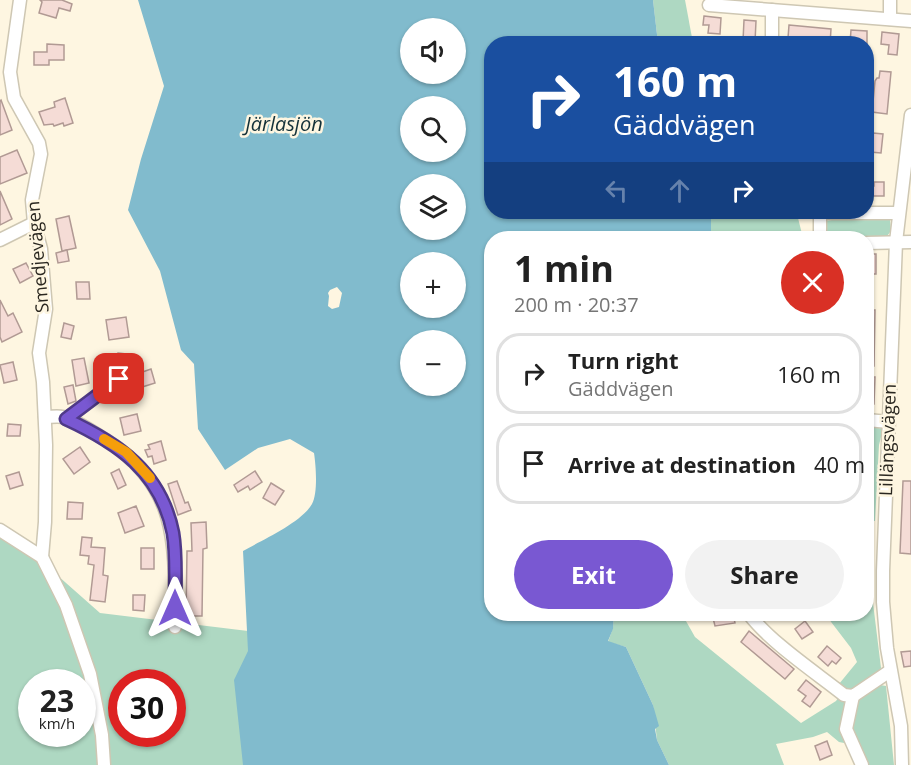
<!DOCTYPE html>
<meta charset="utf-8">
<style>
:root{--surface:#fff;--page:#f2f2f2;--text:#222;--muted:#767676;--line:#e0e0e0;--accent:#7958d2}
body{margin:0;font-family:"Open Sans",sans-serif;background:var(--page);color:var(--text);height:100vh;display:flex;flex-direction:column;font-size:22px;white-space:nowrap}
*{box-sizing:border-box;margin:0}
p{font-size:20px;color:var(--muted)}
.icon{flex:none;width:33px;height:33px;fill:none;stroke:currentColor;stroke-width:2;stroke-linecap:round;stroke-linejoin:round}
.map{position:relative;flex:1;overflow:hidden}
.drawer{position:absolute;left:484px;top:231px;width:390px;height:390px;display:flex;flex-direction:column;background:var(--surface);border-radius:24px;box-shadow:0 2px 4px #0004}
.drawer>*{flex:none}
.banner{position:absolute;left:484px;top:36px;width:390px;height:183px;border-radius:24px;box-shadow:0 2px 4px #0004;background:#1a4fa0;color:#fff;overflow:hidden}
.buttons{position:absolute;left:400px;top:18px;display:grid;gap:12px}
.buttons a{display:grid;place-items:center;width:66px;height:66px;border-radius:50%;background:var(--surface);box-shadow:0 2px 4px #0004;font-size:30px}
.speed{position:absolute;left:18px;top:669px;display:flex;gap:12px;font-size:30px;font-weight:700;text-align:center}
.speed>*{display:grid;place-content:center;width:78px;height:78px;border-radius:50%;background:var(--surface);box-shadow:0 2px 4px #0004;line-height:1}
.speed small{font-size:15px;font-weight:400}
.speed .limit{border:9px solid #d22;background:#fff;color:#111}
.pin{position:absolute;display:grid;place-items:center;width:51px;height:51px;color:#fff;margin:-26px;border-radius:12px;box-shadow:0 3px 9px #0006}
.me{position:absolute;width:66px;margin:-33px;rotate:0deg;stroke-linejoin:round;filter:drop-shadow(0 0 4px #0008)}
.turn{display:flex;align-items:center;gap:21px;height:126px;padding:0 30px;font-size:27px}
.turn .icon{width:78px;height:78px;stroke-width:2.5}
.turn b{display:block;font-size:42px;line-height:51px}
.lanes{display:flex;align-items:center;height:57px;padding:0 30px;background:#0003;justify-content:center;gap:30px;direction:ltr}
.lanes .off{opacity:.35}
.round{display:grid;place-items:center;flex:none;width:63px;height:63px;border-radius:32px;background:var(--page)}
.summary{display:flex;align-items:center;justify-content:space-between;height:102px;padding:0 30px}
h1{font-size:36px;font-weight:700;line-height:45px}
.button{display:flex;gap:12px;margin-top:auto;padding:12px 30px}
.button a{flex:1;height:69px;border-radius:36px;background:var(--accent);color:#fff;font-size:24px;font-weight:700;line-height:69px;text-align:center}
.button a+a{background:var(--page);color:var(--text)}
ul{padding:0;list-style:none}
li{display:flex;align-items:center;gap:18px;height:81px;margin:0 12px 9px;padding:0 18px;border:3px solid var(--line);border-radius:24px}
li div{flex:1}
li b{display:block;font-size:22px}
li em{font-style:normal}
.map>svg:first-child{display:block}
.green{fill:#aed8c2;fill-rule:evenodd}
.water{fill:#81bbcd;fill-rule:evenodd}
.building{fill:#f5dcd6;stroke:#b19a94;stroke-width:1.5}
.lines{fill:none;stroke-linecap:round;stroke-linejoin:round}
.minor-casing{stroke:#cec7b3;stroke-width:15}
.minor{stroke:#fff;stroke-width:12}
.route-casing{stroke:#4f3988;stroke-width:15}
.route{stroke:#7958d2;stroke-width:10}
.slow{stroke:#f59e0b;stroke-width:10}
.labels{text-anchor:middle;stroke-width:5;stroke-linejoin:round;paint-order:stroke}
.street-label{font-size:18px;fill:#2a2720;stroke:#fef6e1}
.water-label{font-size:20px;font-style:italic;fill:#133139;stroke:#fef6e1}
</style>
<div class="map">
<svg width="911" height="765" viewBox="0 0 911 765">
<rect width="100%" height="100%" fill="#fef6e1"/>
<!-- green -->
<g class="green">
<path d="M653,0h32l8,43h-35z"/>
<path d="M711,212h75l12,6 5,20h-92z"/>
<path d="M844,218l46,1 1,12 -4,5 -8,2h-48l-8,-8 3,-9z"/>
<path d="M867,421l7,6 9,2 -4,16 -4,76h-8z"/>
<path d="M0,535l57,40 43,38 148,18 261,134h-509zM32,682h50v52h-50zM122,682h50v52h-50z"/>
<path d="M867,579h6v24l8,65 -3,5 2,12 6,1 8,79h-27l-7,-19 -21,-4 -12,-10 -14,5 -37,7 8,21h-115l-12,-25 -4,-35 -27,-58 -18,-5 5,-14 1,-14h68l13,23 106,86 35,-22 8,-12 -5,-5 18,-22 -6,-14 -26,-34h42z"/>
</g>
<!-- water -->
<path class="water" d="M138,0h515l5,43 -166,1v168h219v26h-219v376h122l-1,15 -5,12 18,6 27,58 6,21 -4,3 2,11 12,25h-426l-9,-85 14,-29 -5,-100c19,-11 58,-28 69,-47 6,-11 4,-38 2,-51l-24,-14 -32,9 -33,22 -27,-41 -4,-65 -13,-14 -21,-79 -32,-61 13,-51 23,-73zM411,28h45v46h-45zM456,106v46h-45v-46zM456,184v46h-45v-46zM411,262h45v46h-45zM337,287l5,6 -3,14 -7,2 -4,-3 1,-10 -1,-3 2,-3zM411,340h45v46h-45z"/>
<!-- building -->
<g class="building">
<path d="M40,0h22l10,4 -2,7 -11,-3 -3,10 -17,-5 3,-11z"/>
<path d="M704,16l17,2 -1,16 -12,-1 1,-8h-6z"/>
<path d="M744,20l12,1 -1,21 -12,-1z"/>
<path d="M789,25l42,4 -1,15h-14v-6h-28z"/>
<path d="M851,30l16,1v13l-17,-1z"/>
<path d="M882,32l17,2 -2,21 -9,-1 1,-9 -8,-1z"/>
<path d="M47,44l17,1v15h-15v5h-15v-13h13z"/>
<path d="M880,71l11,1 -4,42 -15,-2 3,-31 2,-3h2z"/>
<path d="M65,98l8,25 -9,3 -1,-3 -9,3 -1,-2 -9,1 -5,-13 16,-5 -1,-5z"/>
<path d="M1,100l11,30 -12,5v-34z"/>
<path d="M873,133l10,1 -2,19 -11,-1z"/>
<path d="M17,150l10,23 -27,11v-27z"/>
<path d="M874,182h10v14h-16v-10h6z"/>
<path d="M0,191l12,28 -12,6z"/>
<path d="M69,216l7,32 -14,3 -6,-32z"/>
<path d="M67,250l2,11 -11,2 -2,-10z"/>
<rect x="867" y="254" width="9" height="20"/>
<path d="M26,263l7,13 -13,7 -7,-14z"/>
<path d="M76,282h13l1,17h-13z"/>
<path d="M0,300l8,16 5,-3 9,19 -20,10 -2,-5z"/>
<path d="M867,310h8l-1,56h-7z"/>
<path d="M126,317l3,20 -20,3 -3,-20z"/>
<path d="M64,323l10,3 -3,13 -10,-2z"/>
<path d="M118,353l8,1 -2,15 -7,-1z"/>
<path d="M84,358l5,25 -13,3 -4,-26z"/>
<path d="M13,362l4,18 -13,3 -4,-18z"/>
<path d="M151,369l4,14 -16,5 -5,-13z"/>
<path d="M867,377h8l-1,27 -7,-1z"/>
<path d="M73,385l3,16 -8,3 -4,-17z"/>
<path d="M137,414l4,17 -17,4 -4,-17z"/>
<path d="M8,424l13,1 -1,11h-13z"/>
<path d="M161,441l5,19 -12,4 -2,-8 -4,1 -3,-7 5,-1 -2,-4z"/>
<path d="M80,447l10,15 -16,12 -11,-15z"/>
<path d="M119,469l7,16 -8,4 -7,-16z"/>
<path d="M255,471l7,11 -12,8 -2,-4 -10,6 -4,-7z"/>
<path d="M19,472l4,13 -13,4 -4,-13z"/>
<path d="M177,481l8,22 3,-1 3,8 -13,5 -10,-31z"/>
<path d="M903,481h8v73l-11,-1z"/>
<path d="M271,483l13,8 -9,14 -12,-7z"/>
<path d="M68,502l15,1 -1,16h-15z"/>
<path d="M136,506l8,20 -19,7 -7,-20z"/>
<path d="M206,522l1,26 -4,1 -1,67h-16l1,-65h5l-1,-28z"/>
<path d="M82,537l10,1 -1,9 14,1 -2,27 5,1 -3,26 -15,-2 4,-35 -6,-1 1,-8 -9,-1z"/>
<rect x="141" y="548" width="13" height="21"/>
<path d="M133,595h12l-1,16 -11,-1z"/>
<path d="M712,614h21l2,9 -20,3z"/>
<path d="M805,621l8,11 -11,7 -7,-10z"/>
<path d="M749,631l45,38 -9,10 -44,-37z"/>
<path d="M827,646l14,12 -5,6 -4,-3 -4,5 -10,-9z"/>
<path d="M911,651v15l-7,1 -3,-15z"/>
<path d="M806,680l15,12 -11,15 -8,-6 4,-5 -8,-6z"/>
<path d="M827,741l5,14 -12,5 -5,-14z"/>
</g>
<g class="lines">
<!-- minor casing -->
<g class="minor-casing">
<g id="minor">
<path d="M20,0l-10,72 4,26 25,45 2,11 -9,46 2,23 7,26 5,60 -7,44 4,29 3,63 -1,77 -3,35"/>
<path d="M890,0v19"/>
<path d="M709,5l202,16"/>
<path d="M772,44v-34"/>
<path d="M820,212v25l2,1"/>
<path d="M820,213h78"/>
<path d="M0,240l34,-17"/>
<path d="M867,243l44,-1"/>
<path d="M45,417c5,0 13,-1 18,0 15,4 31,16 44,24 74,46 68,109 68,186"/>
<path d="M66,419l53,-40"/>
<path d="M867,420l22,2"/>
<path d="M0,530l42,27 24,48 24,69 12,61 2,30"/>
<path d="M749,614c21,28 66,58 95,81l9,1 37,-25"/>
<path d="M853,696l-7,33 16,36"/>
<path d="M902,765l-1,-39 -14,-78 -4,-46v-31l13,-329 15,-127"/>
</g>
</g>
<!-- minor -->
<use href="#minor" class="minor"/>
</g>
<g class="lines">
<!-- route casing -->
<g class="route-casing">
<path id="route" d="M119,379l-53,40c52,24 95,53 107,114 4,24 2,50 2,75"/>
</g>
<!-- route -->
<use href="#route" class="route"/>
<!-- slow -->
<path class="slow" d="M104,439l22,13 24,26"/>
</g>
<g class="labels">
<!-- street labels -->
<g class="street-label">
<text transform="translate(38 257) rotate(-95)" y="6">Smedjevägen</text>
<text transform="translate(888 440) rotate(-88)" y="6">Lillängsvägen</text>
</g>
<!-- water labels -->
<g class="water-label">
<text x="284" y="131">Järlasjön</text>
</g>
</g>
</svg>
<div class="buttons">
<a><svg class="icon" aria-label="sound" viewBox="0 0 24 24"><path d="M4 9h4l5-4v14l-5-4H4zM17 9q2 3 0 6"/></svg></a>
<a><svg class="icon" aria-label="search" viewBox="0 0 24 24"><circle cx="10" cy="10" r="6"/><path d="M15 15l6 6"/></svg></a>
<a><svg class="icon" aria-label="layers" viewBox="0 0 24 24"><path d="M12 4l9 5-9 5-9-5zM3 14l9 5 9-5"/></svg></a>
<a>+</a>
<a>−</a>
</div>
<div class="speed"><div>23<small>km/h</small></div><div class="limit">30</div></div>
<div class="pin" style="left:119px;top:379px;background:#d93025"><svg class="icon" aria-label="arrive" viewBox="0 0 24 24"><path d="M6 21V4h12l-3 4 3 4H6"/></svg></div>
<svg class="me" style="left:175px;top:608px" viewBox="-20 -20 40 40"><path d="M0-17L14 15 0 8-14 15z" fill="#7958d2" stroke="#fff" stroke-width="4"/></svg>
<div class="banner">
<div class="turn"><svg class="icon" aria-label="right" viewBox="0 0 24 24"><path d="M7 20v-9h11M14 6l5 5-5 5"/></svg><div><b>160 m</b>Gäddvägen</div></div>
<div class="lanes"><svg class="icon off" aria-label="left" viewBox="0 0 24 24"><path d="M17 20v-9H6M10 6l-5 5 5 5"/></svg><svg class="icon off" aria-label="ahead" viewBox="0 0 24 24"><path d="M12 20V5M6 11l6-6 6 6"/></svg><svg class="icon" aria-label="right" viewBox="0 0 24 24"><path d="M7 20v-9h11M14 6l5 5-5 5"/></svg></div>
</div>
<section class="drawer">
<div class="summary"><div><h1>1 min</h1><p>200 m · 20:37</p></div><a class="round" style="background:#d93025;color:#fff"><svg class="icon" aria-label="close" viewBox="0 0 24 24"><path d="M6 6l12 12M18 6L6 18"/></svg></a></div>
<ul>
<li><svg class="icon" aria-label="right" viewBox="0 0 24 24"><path d="M7 20v-9h11M14 6l5 5-5 5"/></svg><div><b>Turn right</b><p>Gäddvägen</p></div><em>160 m</em></li>
<li><svg class="icon" aria-label="arrive" viewBox="0 0 24 24"><path d="M6 21V4h12l-3 4 3 4H6"/></svg><div><b>Arrive at destination</b></div><em>40 m</em></li>
</ul>
<div class="button"><a>Exit</a><a>Share</a></div>
</section>
</div>
